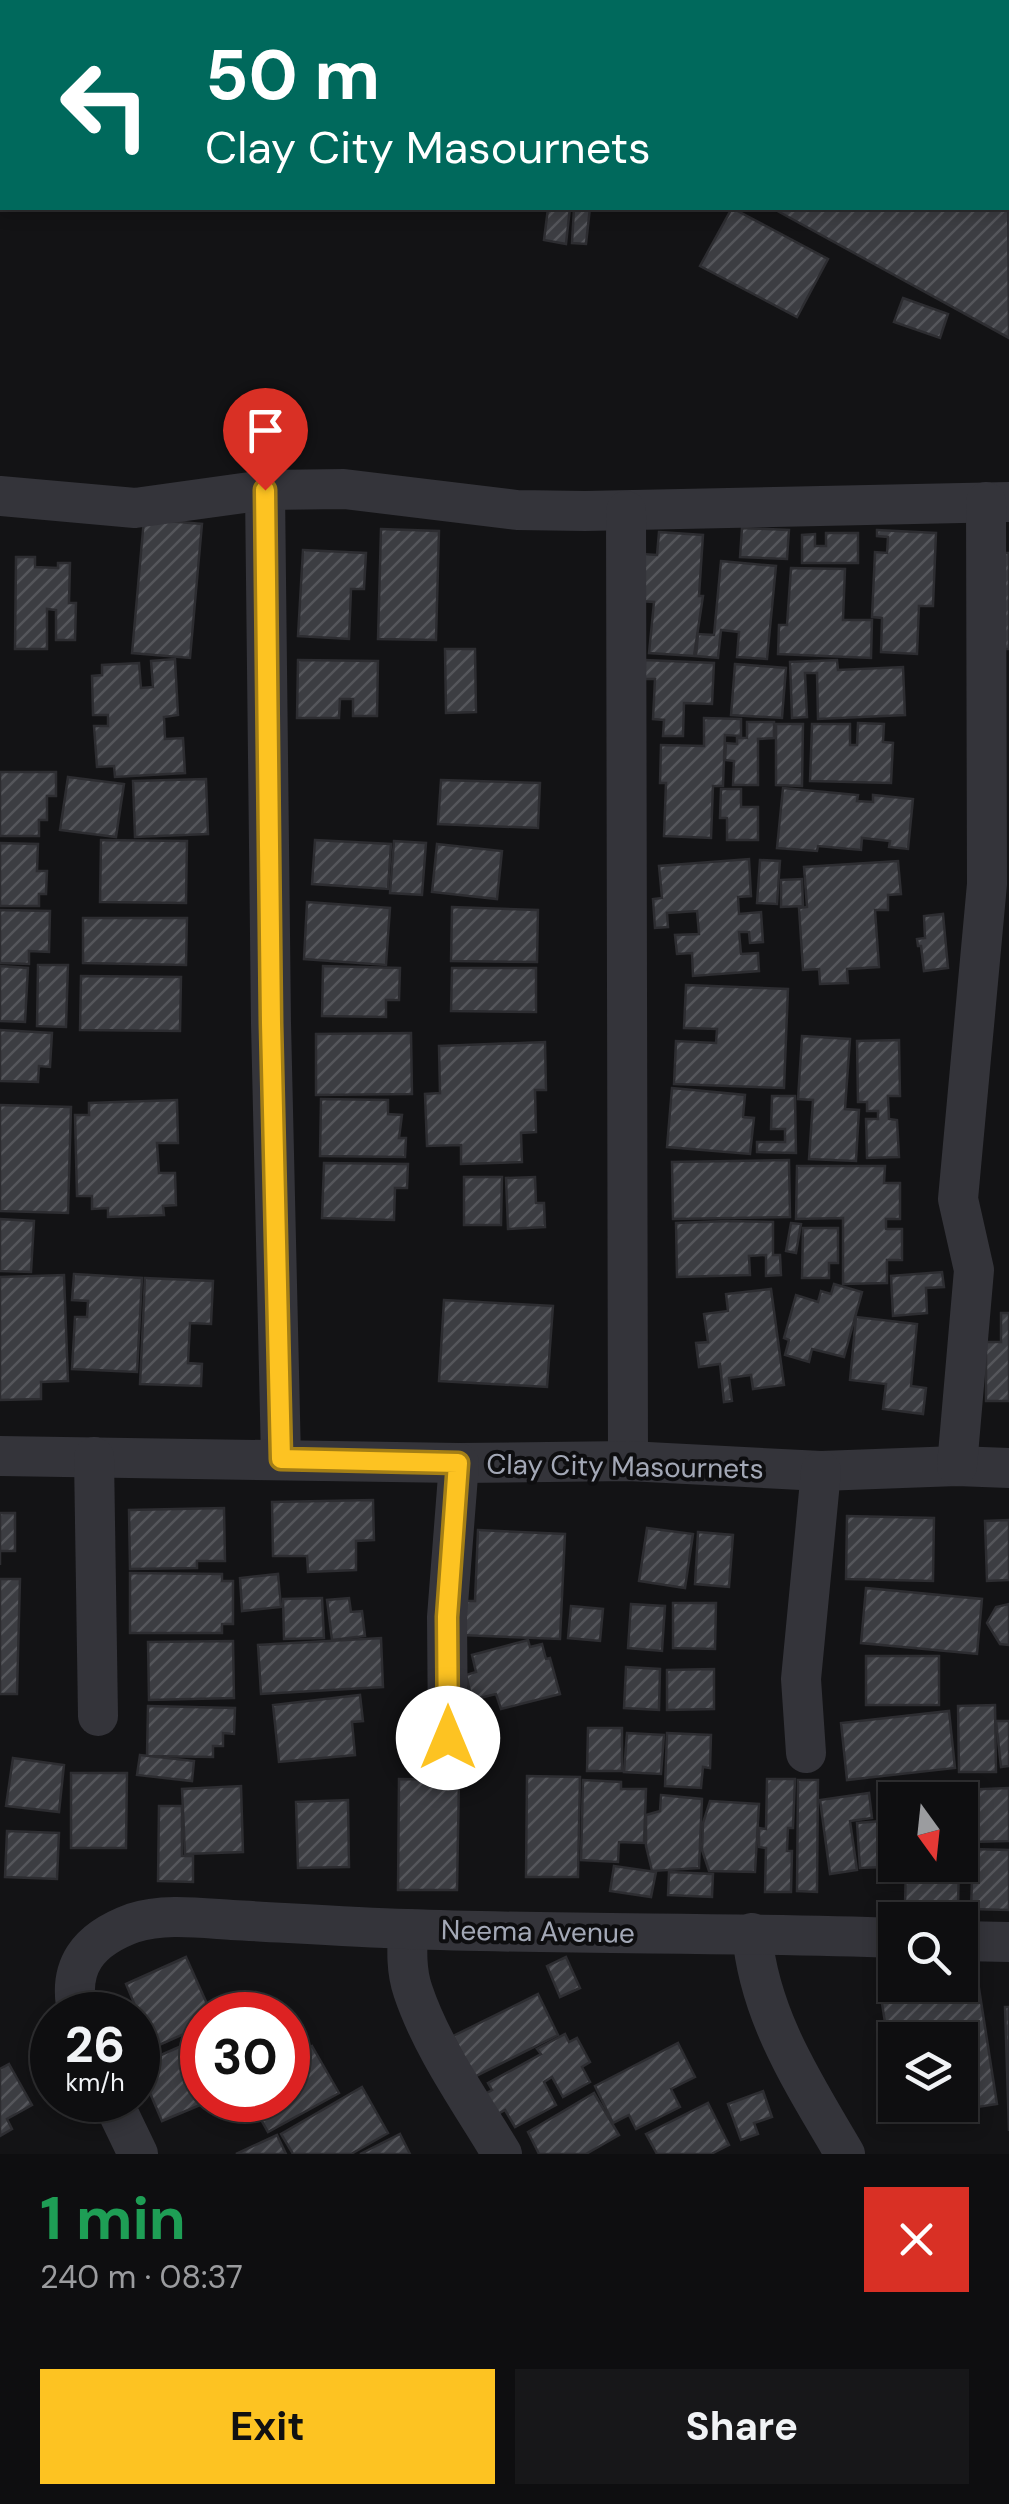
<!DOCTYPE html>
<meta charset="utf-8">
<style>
:root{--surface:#0e0e10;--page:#171719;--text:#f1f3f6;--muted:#9b9c9f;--line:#2e2e30;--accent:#fdc322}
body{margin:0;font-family:"DM Sans",sans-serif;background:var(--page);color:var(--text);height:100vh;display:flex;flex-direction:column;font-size:38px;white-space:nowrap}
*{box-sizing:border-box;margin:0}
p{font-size:32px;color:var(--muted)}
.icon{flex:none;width:55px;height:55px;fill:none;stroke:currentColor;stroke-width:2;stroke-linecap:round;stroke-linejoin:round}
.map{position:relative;height:2154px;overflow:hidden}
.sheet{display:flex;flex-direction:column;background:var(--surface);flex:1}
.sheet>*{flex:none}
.hud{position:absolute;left:0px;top:0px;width:1010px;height:210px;box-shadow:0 5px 15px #0003,0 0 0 2px var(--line);background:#00695c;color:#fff;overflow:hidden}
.needle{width:65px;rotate:165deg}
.controls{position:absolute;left:878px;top:1782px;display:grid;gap:20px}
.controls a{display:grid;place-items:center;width:100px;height:100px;border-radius:0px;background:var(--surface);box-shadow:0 5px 15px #0003,0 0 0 2px var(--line);font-size:50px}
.speed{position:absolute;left:30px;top:1992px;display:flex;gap:20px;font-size:50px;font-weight:700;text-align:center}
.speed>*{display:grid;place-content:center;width:130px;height:130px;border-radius:50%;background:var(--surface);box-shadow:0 5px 15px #0003,0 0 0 2px var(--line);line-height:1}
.speed small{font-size:25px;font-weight:400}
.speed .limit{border:15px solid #d22;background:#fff;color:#111}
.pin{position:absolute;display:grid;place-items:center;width:85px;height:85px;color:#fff;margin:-102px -42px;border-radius:50% 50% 50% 0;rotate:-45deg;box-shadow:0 0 10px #0007}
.pin .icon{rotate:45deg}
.me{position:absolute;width:110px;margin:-55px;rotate:0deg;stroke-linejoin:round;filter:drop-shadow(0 0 8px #0008)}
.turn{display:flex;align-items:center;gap:35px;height:210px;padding:0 40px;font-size:45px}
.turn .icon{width:130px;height:130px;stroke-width:2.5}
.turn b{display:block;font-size:70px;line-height:85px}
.round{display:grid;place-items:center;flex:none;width:105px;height:105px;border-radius:0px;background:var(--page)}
.headline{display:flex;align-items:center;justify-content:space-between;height:170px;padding:0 40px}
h1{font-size:60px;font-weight:700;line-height:75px;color:#1e9e55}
.button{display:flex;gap:20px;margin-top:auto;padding:20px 40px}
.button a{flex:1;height:115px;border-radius:0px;background:var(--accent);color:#111;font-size:40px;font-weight:700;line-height:115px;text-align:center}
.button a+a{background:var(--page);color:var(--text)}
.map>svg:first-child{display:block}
.building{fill:url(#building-hatch);stroke:#2d2d31;stroke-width:2.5}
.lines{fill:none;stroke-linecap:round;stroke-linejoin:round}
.lane{stroke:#34343a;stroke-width:20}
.street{stroke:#34343a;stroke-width:40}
.route-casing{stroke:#a47f16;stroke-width:25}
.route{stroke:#fdc322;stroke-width:18}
.labels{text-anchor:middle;stroke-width:8;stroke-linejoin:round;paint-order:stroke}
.street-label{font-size:28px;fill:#a3a8b6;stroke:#0e0e10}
</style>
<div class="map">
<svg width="1009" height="2154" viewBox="0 0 1009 2154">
<defs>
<pattern id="building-hatch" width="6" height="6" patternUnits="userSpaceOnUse" patternTransform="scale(2.5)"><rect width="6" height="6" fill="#3c3d42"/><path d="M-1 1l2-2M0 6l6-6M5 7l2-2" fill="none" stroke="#55565b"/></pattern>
</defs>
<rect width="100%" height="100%" fill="#131315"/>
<!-- building -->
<g class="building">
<rect x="100" y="0" width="70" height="2"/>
<path d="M728,0h273l5,2h-279z"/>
<rect x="1008" y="4" width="1" height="168"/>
<rect x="0" y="82" width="2" height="63"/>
<path d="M1008,178l1,160 -237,-130h236z"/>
<path d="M548,208h22l-4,36 -22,-4z"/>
<path d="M574,208h16l-4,36 -14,-1z"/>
<path d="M732,208l96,51 -31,58 -97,-51z"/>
<path d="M903,298l45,16 -8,24 -46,-16z"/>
<path d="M144,519l58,5 -12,134 -58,-5z"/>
<path d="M742,528l47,2 -2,29 -47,-2z"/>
<path d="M381,529l58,2 -3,109 -58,-1z"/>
<path d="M877,530l59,3 -3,73h-14l-2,48 -36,-2 1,-34 -10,-1 3,-65 12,1 1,-16 -11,-1z"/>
<path d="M659,532l44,3 -4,61h4l-9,60 -45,-3 5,-51 -15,-1 4,-47 14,1z"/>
<path d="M826,533h32v30h-56v-28l13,-1v12h11z"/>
<path d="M303,550l63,3 -2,36h-13l-2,50 -51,-3z"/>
<rect x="996" y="553" width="13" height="96"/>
<path d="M16,557h19v10l23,1v-5h12l-1,40h7l-1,37h-19v-30l-9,-1v40h-32z"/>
<path d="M721,561l55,5 -9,93 -30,-2 2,-25 -18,-2 -3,28 -22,-2 2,-22 16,1z"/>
<path d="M791,568l54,1 -2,51h29l-1,38 -93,-4 1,-29h8z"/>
<path d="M445,649h30l1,63 -30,1z"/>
<path d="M175,659l3,56 -14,2 1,22 18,-1 2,35 -70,4 -1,-11 -17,1 -3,-41h14v-11h-15l-1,-39 10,-1v-10l37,-2 2,25 12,-1 -2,-26z"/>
<path d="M298,660l80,1 -1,55h-24v-17h-13l-1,19h-42z"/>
<path d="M645,660l69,3 -2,41 -28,-1 -1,33h-20l1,-16 -11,-1 2,-40h-11z"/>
<path d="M837,660l1,10 65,-3 2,48 -87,4 -1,-46h-12l2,44 -15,1 -2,-56z"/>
<path d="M735,664l51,4 -4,50 -51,-3z"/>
<path d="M704,718l37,1v17l-16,-1 -2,51h-10l-2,52 -47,-2 2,-53h-6l1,-38 43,1z"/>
<path d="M747,722h27v16l-16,1v46h-25l1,-24 -9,-1 1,-17 11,1v-6h10z"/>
<path d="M858,723l26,1 -1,18 10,1 -2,40 -81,-2 2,-57h38v21h7z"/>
<path d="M776,724h27l-1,62 -26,-1z"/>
<path d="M0,772h56v24h-9v24h-8v16h-39z"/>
<path d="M68,777l56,7 -8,53 -56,-7z"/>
<path d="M206,779l2,55 -73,3 -2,-56z"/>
<path d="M441,780l99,3 -2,45 -100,-4z"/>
<path d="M783,788l75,7 -1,6 16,1v-7l40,4 -5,50 -19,-2 1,-6 -28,-3 -1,12 -43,-4 -1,5 -40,-3z"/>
<path d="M721,789h20v18h17v33h-31v-22h-7z"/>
<path d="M101,840l86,1 -1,62 -86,-1z"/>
<path d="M315,840l76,4 -3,45 -76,-5z"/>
<path d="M394,841l32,2 -4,52 -32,-2z"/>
<path d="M0,843l38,1 -1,27h10l-1,23h-7v12h-39z"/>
<path d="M437,844l65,7 -5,48 -65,-7z"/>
<path d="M749,859l2,37 -13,1 1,17 22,-2 2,30 -13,1 -1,-11h-10l2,22 17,-1 1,18 -66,5 -1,-23 -15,1 -2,-19 24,-1 -2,-23 -30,2 1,14 -13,1 -2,-29 9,-1 -3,-32z"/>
<path d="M760,860l20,1 -3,43 -20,-1z"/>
<path d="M898,861l3,33 -13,1v15h-13l4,57 -32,2 1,14 -28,1 -1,-15 -16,1 -4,-62 8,-1 -3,-40z"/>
<path d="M802,879l1,27 -22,1v-27z"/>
<path d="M307,902l83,6 -4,57 -82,-6z"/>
<path d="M452,907l86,3 -1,52 -86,-1z"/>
<path d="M0,910l50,1 -1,41 -20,-1v13l-29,-1z"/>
<path d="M943,914l5,54 -24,3 -3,-25h-3l-1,-7 8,-1 -1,-22z"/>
<path d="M83,918h104l-1,47 -103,-2z"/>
<path d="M38,965h30l-2,62 -29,-1z"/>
<path d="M0,966l28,2 -3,54 -25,-1z"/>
<path d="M323,966l77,2 -1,32h-13v17l-64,-1z"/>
<path d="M452,968h84v44l-85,-1z"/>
<path d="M81,976l100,1 -1,54 -100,-1z"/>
<path d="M686,985l102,4 -4,99 -110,-4 2,-43 40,2 1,-14 -33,-1z"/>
<path d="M0,1030l52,3 -2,34 -11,-1 -1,16 -38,-1z"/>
<path d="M411,1033l1,61 -96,1v-61z"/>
<path d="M802,1036l48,3 -5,70 14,1 -3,51 -47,-2 4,-59 -15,-1z"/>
<path d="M899,1040l1,56h-12l1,23 8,1 2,37 -32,1 -1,-39h12v-8h-11v-9h-9l-1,-61z"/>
<path d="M545,1042l1,48h-11l1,42 -15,1 1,29 -61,2v-19l-34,1 -2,-52 15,-1 -1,-47z"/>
<path d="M672,1088l73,7 -2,22 11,1 -4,36 -83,-7z"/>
<path d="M772,1096h23l1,57 -39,-1v-10h28v-13h-14z"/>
<path d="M321,1099l67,1v14l14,1 -3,23h7l-1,19 -85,-1z"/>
<path d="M177,1100l1,43h-21l2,30h16l1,32 -13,1 1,9 -56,2v-9l-16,1v-13h-15l-2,-81h14v-12z"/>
<path d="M0,1105l71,2 -3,106 -68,-2z"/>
<path d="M789,1160l1,57 -117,2 -1,-57z"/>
<path d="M324,1163l84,1 -1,24h-12l-1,32 -72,-2z"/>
<path d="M797,1166h88l-1,17h16v36h-14v10h16v31h-15v23l-44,1v-66l-47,1z"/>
<path d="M464,1177h38l-1,48h-37z"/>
<path d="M535,1177l1,26h8l1,24 -37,2 -2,-51z"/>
<path d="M0,1219l34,2 -3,51 -31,-1z"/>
<path d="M728,1221l45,1v33h7l1,20 -15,1v-21l-17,1 1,19 -73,2 -1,-54z"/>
<path d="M791,1223l10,1 -5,29 -10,-2z"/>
<path d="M803,1228h35v35h-9v15h-27z"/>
<path d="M942,1272l2,15 -18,1 1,25 -34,3 -2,-40z"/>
<path d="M74,1274l68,4 -5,94 -65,-3 3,-52h12l1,-16 -16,-1z"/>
<path d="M64,1275l4,106 -27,1v17l-41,1v-123z"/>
<path d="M145,1278l68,3 -2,43 -21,-1 -2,40 14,1 -1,22 -61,-2z"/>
<path d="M834,1284l28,8 -18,65 -32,-8 -3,13 -24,-7 4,-15 -5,-2 12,-43 22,7 3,-11 10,3z"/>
<path d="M771,1289l13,96 -31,4 -2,-14 -22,3 3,23 -8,1 -4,-38 -21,3 -3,-24 12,-1 -4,-28 24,-3 -2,-17z"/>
<path d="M444,1300l109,6 -6,81 -108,-6z"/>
<path d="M1001,1313h8v88h-23v-59h15z"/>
<path d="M856,1317l61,7 -6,62 15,2 -3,26 -40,-5 3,-25 -36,-4z"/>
<path d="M373,1500l1,40 -18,1v29l-48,2 -1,-16h-34l-1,-54z"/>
<path d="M224,1508l1,53h-28v7l-67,1 -1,-59z"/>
<path d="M0,1513h15v38h-15v14z"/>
<path d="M847,1516l87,2 -1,63 -87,-2z"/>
<path d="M1009,1520v60l-22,1 -2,-60z"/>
<path d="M647,1528l46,6 -8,54 -46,-7z"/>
<path d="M478,1530l87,4 -5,105 -99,-4 2,-34h12z"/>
<path d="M698,1532l35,3 -4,52 -34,-3z"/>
<path d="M130,1573l92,1v7h11v43h-11v9h-92z"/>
<path d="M278,1574l3,33 -39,4 -2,-33z"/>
<path d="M0,1579h20l-3,115h-17z"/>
<path d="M866,1588l116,11 -5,55 -116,-11z"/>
<path d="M322,1598l2,40 -40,1 -1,-40z"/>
<path d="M349,1598l2,14 11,-1 3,25 -33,4 -5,-40z"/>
<path d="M673,1603h43l-1,46 -42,-1z"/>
<path d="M631,1604l34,2 -3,45 -34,-3z"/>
<path d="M1009,1604v41l-9,-1 -13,-21 9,-16z"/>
<path d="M571,1606l32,3 -3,32 -32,-3z"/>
<path d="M381,1638l2,49 -122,7 -3,-49z"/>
<path d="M528,1640l2,7 12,-3 4,15 4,-1 10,36 -59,15 -5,-15 -24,6 -6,-25 10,-3 -4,-17z"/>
<path d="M233,1641l1,57 -85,2 -1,-58z"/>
<rect x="866" y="1656" width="73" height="49"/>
<path d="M626,1667l34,2 -1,41 -35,-2z"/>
<path d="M714,1669v40l-47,1v-40z"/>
<path d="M360,1695l3,26 -11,1 3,33 -76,7 -6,-57z"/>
<path d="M995,1705l1,67h-37l-1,-66z"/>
<path d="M148,1706l87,2 -1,26 -11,-1v13h-10v11l-66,-1z"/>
<path d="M949,1711l6,57 -108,12 -6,-57z"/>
<path d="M996,1721h13v45l-8,1z"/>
<path d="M588,1728h34v43h-35z"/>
<path d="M627,1733l37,2 -3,39 -37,-2z"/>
<path d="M667,1733l44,2 -1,33 -7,-1 -2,21 -36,-2z"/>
<path d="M140,1755l54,6 -2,20 -55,-6z"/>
<path d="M13,1758l51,7 -5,47 -53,-6z"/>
<path d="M71,1773h56l-1,75h-55z"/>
<path d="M527,1776l53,1 -2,100h-52z"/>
<path d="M399,1779l60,1 -2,110h-59z"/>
<path d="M767,1779h28l-2,49h-5l-1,23h5l-1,41h-26l1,-44 -7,-1v-19l7,1z"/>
<path d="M583,1780l38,2v7h25l-2,54 -25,-1 -1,20 -37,-2z"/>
<path d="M798,1780h20l-1,112 -20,-1z"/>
<path d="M241,1786l2,66 -58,2 -3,-65z"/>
<path d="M1009,1788v53l-36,1 -1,-23h-12v-19h-50v-8z"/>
<path d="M869,1793l3,25 -22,3 7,49 -27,4 -10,-74z"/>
<path d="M661,1795l41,4 -3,69 -47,3 -6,-25v-31l14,-4z"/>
<path d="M348,1800l1,67 -51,1 -2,-66z"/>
<path d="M710,1801l49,3 -4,68 -46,-1 -7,-21 1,-27z"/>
<path d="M159,1806h23v50h11v26l-35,-1z"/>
<path d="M880,1821l4,46 -24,1 -3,-45z"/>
<path d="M7,1831l52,2 -2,46 -52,-2z"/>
<path d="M973,1849l36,1v60l-38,-1z"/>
<path d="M906,1865h53l-1,42 -53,-2z"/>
<path d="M614,1866l42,6 -5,25 -41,-6z"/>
<path d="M669,1872l44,2 -1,23 -44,-2z"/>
<path d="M186,1957l26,58h-10v11l-43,19 -7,-17 -14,7v-20h-9l-3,-9 8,-3 -8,-19z"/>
<path d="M566,1957l14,31 -20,9 -13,-31z"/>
<path d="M978,1982l19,122 -97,15 -2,-14h62v-65h-65v46l-14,-89z"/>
<path d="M538,1994l20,41 -84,42 -21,-41z"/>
<path d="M1005,2007h4v124z"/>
<path d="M565,2034l4,8 8,-4 13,24 -8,5 8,15 -27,15 -11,-20 -8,5 12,23 -41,22 -10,-17 -9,5 -11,-21 7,-4 -4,-7 53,-29 -4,-5z"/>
<path d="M202,2037v63h10l-50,21 -24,-56z"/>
<path d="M678,2043l17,34 -24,12 9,18 -44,22 -7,-14 -16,8 -18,-37z"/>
<path d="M312,2046l27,47 -71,39 -18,-32h38v-41z"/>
<path d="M9,2064l23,41 -25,14 5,10 -12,7v-67z"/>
<path d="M362,2087l26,46 -37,21h-58l-12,-20z"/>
<path d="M763,2091l9,26 -18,6 4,11 -17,6 -13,-36z"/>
<path d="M594,2093l25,42 -33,19h-47l-11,-22z"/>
<path d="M708,2103l21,42 -18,9h-54l-11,-20z"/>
<path d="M400,2134l10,20h-50z"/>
<path d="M277,2135l9,19h-50z"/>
</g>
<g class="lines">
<!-- lane -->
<path class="lane" d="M621,0l5,2"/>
<!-- street -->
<g class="street">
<path d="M265,490l6,533 10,436"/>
<path d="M0,496l135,12 130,-18 79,-1 173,21 68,1 424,-9"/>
<path d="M626,511l2,950"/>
<path d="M0,1456l459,7 169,-2 193,10 136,-5 52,2"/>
<path d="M94,1457l4,259"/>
<path d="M957,1466l17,-196 -16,-71 29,-315 -1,-382"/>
<path d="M448,1738l-1,-121 12,-154"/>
<path d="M806,1753l-5,-74 20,-208"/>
<path d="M408,1929c-1,21 -2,42 5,62 19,57 58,111 89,163"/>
<path d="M752,1933c7,83 52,151 93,221"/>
<path d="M960,1941l49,1"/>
<path d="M78,2015c-12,-49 11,-76 55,-92 30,-10 68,-5 99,-3 58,3 117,7 175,9 163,6 325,3 488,9"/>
<path d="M112,2100l26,54"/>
</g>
</g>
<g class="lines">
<!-- route casing -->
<g class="route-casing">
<path id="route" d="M265,490l6,533 10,436 177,4 -11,154 1,121"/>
</g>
<!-- route -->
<use href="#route" class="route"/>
</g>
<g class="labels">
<!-- street labels -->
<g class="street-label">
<text transform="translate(625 1466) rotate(1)" y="10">Clay City Masournets</text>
<text transform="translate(538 1931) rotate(1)" y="10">Neema Avenue</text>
</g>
</g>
</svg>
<div class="controls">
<a><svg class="needle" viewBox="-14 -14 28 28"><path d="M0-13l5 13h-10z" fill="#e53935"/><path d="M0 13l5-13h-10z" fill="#9b9c9f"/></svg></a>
<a><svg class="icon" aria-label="search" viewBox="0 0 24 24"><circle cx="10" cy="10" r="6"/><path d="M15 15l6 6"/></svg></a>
<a><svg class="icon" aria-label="layers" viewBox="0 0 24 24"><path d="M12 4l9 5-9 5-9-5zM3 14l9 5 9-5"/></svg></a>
</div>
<div class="speed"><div>26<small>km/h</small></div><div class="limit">30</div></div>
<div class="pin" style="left:265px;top:490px;background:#d93025"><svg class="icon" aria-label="arrive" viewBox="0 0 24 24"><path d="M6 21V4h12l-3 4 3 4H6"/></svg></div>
<svg class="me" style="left:448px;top:1738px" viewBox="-20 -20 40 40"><circle r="19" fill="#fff"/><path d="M0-13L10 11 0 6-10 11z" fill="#fdc322"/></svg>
<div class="hud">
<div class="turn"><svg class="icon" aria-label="left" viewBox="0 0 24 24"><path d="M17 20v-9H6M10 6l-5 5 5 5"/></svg><div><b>50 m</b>Clay City Masournets</div></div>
</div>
</div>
<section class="sheet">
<div class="headline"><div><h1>1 min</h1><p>240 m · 08:37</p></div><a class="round" style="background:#d93025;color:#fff"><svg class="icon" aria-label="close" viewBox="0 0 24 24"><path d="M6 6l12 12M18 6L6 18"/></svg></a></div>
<div class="button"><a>Exit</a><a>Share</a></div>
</section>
